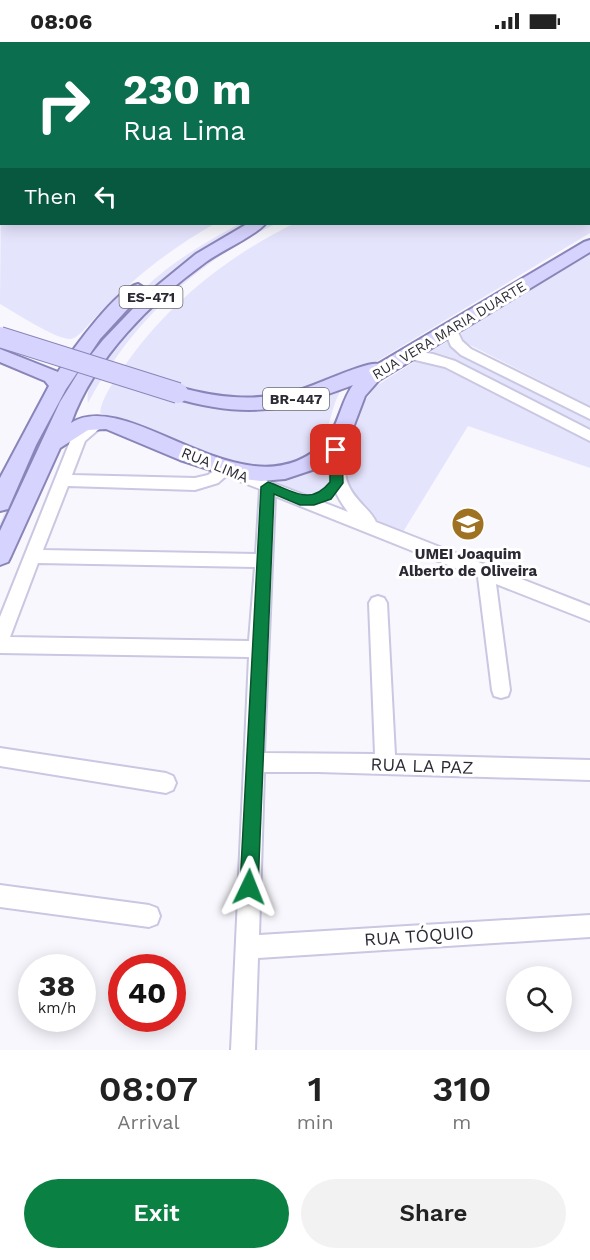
<!DOCTYPE html>
<meta charset="utf-8">
<style>
:root{--surface:#fff;--page:#f2f2f2;--text:#222;--muted:#767676;--accent:#0b8043}
body{margin:0;font-family:"Work Sans",sans-serif;background:var(--page);color:var(--text);height:100vh;display:flex;flex-direction:column;font-size:22px;white-space:nowrap}
*{box-sizing:border-box;margin:0}
p{font-size:20px;color:var(--muted)}
.icon{flex:none;width:33px;height:33px;fill:none;stroke:currentColor;stroke-width:2;stroke-linecap:round;stroke-linejoin:round}
.map{position:relative;height:1008px;overflow:hidden}
.panel{display:flex;flex-direction:column;background:var(--surface);flex:1}
.panel>*{flex:none}
.top-card{position:absolute;left:0px;top:0px;width:591px;height:183px;box-shadow:0 3px 15px #0003;background:#0b6e4f;color:#fff;overflow:hidden}
.fabs{position:absolute;left:506px;top:924px;display:grid;gap:12px}
.fabs a{display:grid;place-items:center;width:66px;height:66px;border-radius:50%;background:var(--surface);box-shadow:0 3px 15px #0003;font-size:30px}
.speed{position:absolute;left:18px;top:912px;display:flex;gap:12px;font-size:30px;font-weight:700;text-align:center}
.speed>*{display:grid;place-content:center;width:78px;height:78px;border-radius:50%;background:var(--surface);box-shadow:0 3px 15px #0003;line-height:1}
.speed small{font-size:15px;font-weight:400}
.speed .limit{border:9px solid #d22;background:#fff;color:#111}
.pin{position:absolute;display:grid;place-items:center;width:51px;height:51px;color:#fff;margin:-26px;border-radius:12px;box-shadow:0 3px 9px #0006}
.me{position:absolute;width:66px;margin:-33px;rotate:2deg;stroke-linejoin:round;filter:drop-shadow(0 0 4px #0008)}
.turn{display:flex;align-items:center;gap:21px;height:126px;padding:0 24px;font-size:27px}
.turn .icon{width:78px;height:78px;stroke-width:2.5}
.turn b{display:block;font-size:42px;line-height:51px}
.then{display:flex;align-items:center;height:57px;padding:0 24px;background:#0003;gap:12px;font-size:22px}
.eta{display:flex;justify-content:space-evenly;align-items:center;height:102px;text-align:center}
.eta b{font-size:36px;font-weight:600;line-height:42px}
.button{display:flex;gap:12px;margin-top:auto;padding:12px 24px}
.button a{flex:1;height:69px;border-radius:36px;background:var(--accent);color:#fff;font-size:24px;font-weight:600;line-height:69px;text-align:center}
.button a+a{background:var(--page);color:var(--text)}
.status{display:flex;justify-content:space-between;align-items:center;height:42px;padding:0 30px;background:var(--surface);direction:ltr}
.status svg{height:16px;fill:currentColor}
.map>svg:first-child{display:block}
.green{fill:#e5e4fd}
.lines{fill:none;stroke-linecap:round;stroke-linejoin:round}
.minor-casing{stroke:#c9c7e2;stroke-width:4}
.major-casing{stroke:#8a85b8;stroke-width:4}
.minor{fill:#fff;fill-rule:evenodd}
.major{fill:#d7d3ff;fill-rule:evenodd}
.major-bridge-casing{stroke:#8a85b8;stroke-width:22;stroke-linecap:butt}
.major-bridge{stroke:#d7d3ff;stroke-width:20}
.route{fill:#0b8043;stroke:#07532c;stroke-width:1.5}
.labels{text-anchor:middle;stroke-width:6;stroke-linejoin:round;paint-order:stroke}
.shield{fill:#fff;stroke:#6b6b72;stroke-width:1.5}
.shield-label{font-size:14px;font-weight:bold;fill:#2c2b35}
.far-street-label{font-size:14px;fill:#2c2b35;stroke:#fff}
.street-label{font-size:15px;fill:#2c2b35;stroke:#fff}
.poi-label{font-size:15px;font-weight:bold;fill:#2c2b35;stroke:#fff}
.near-street-label{font-size:18px;fill:#2c2b35;stroke:#fff}
</style>
<div class="status"><b>08:06</b><svg viewBox="0 0 49 12"><path d="M0 12V9h3v3zM5 12V6h3v6zM10 12V3h3v9zM15 12V0h3v12zM26 1h20v11H26zM47 4h2v5h-2z"/></svg></div>
<div class="map">
<svg width="590" height="1008" viewBox="0 0 590 1008">
<rect width="100%" height="100%" fill="#f8f7fd"/>
<!-- green -->
<g class="green">
<path d="M590,123v68l-236,142c-5,6 -12,12 -15,19 -7,12 -8,28 -14,40 -16,35 -53,36 -86,31l-139,-52c2,-16 14,-32 23,-45 43,-62 99,-108 166,-142l5,-2h296z"/>
<path d="M1,149l1,33h212c-52,30 -92,63 -132,108 -4,3 -7,7 -12,7 -15,0 -56,-27 -70,-35z"/>
<path d="M239,182h10c-37,20 -72,43 -103,72 -16,15 -37,47 -56,55 16,-19 31,-38 48,-56 28,-30 66,-52 101,-71z"/>
<path d="M268,182h7c-81,40 -144,99 -187,179 -3,-14 7,-26 15,-37 39,-61 100,-111 165,-142z"/>
<path d="M590,209v155l-126,-64 -3,-4 1,-9z"/>
<path d="M448,299l15,14 127,64v10l-140,-72 -19,-6z"/>
<path d="M417,318l20,5 153,78v25l-122,-42 -65,106 -22,-9 -26,-21 -15,-38 14,-60 8,1 14,-19z"/>
<path d="M59,354l6,5 -65,145v-23l42,-95z"/>
<path d="M327,417c1,8 4,22 1,29 -9,19 -45,-1 -59,-6l-2,-4z"/>
</g>
<g class="lines">
<!-- minor casing -->
<g class="minor-casing">
<g id="minor">
<path d="M450,283l5,1 7,15 9,8 119,59v11l-129,-64 -10,-9 -7,-17z"/>
<path d="M408,308l25,4 22,7 135,69v11l-145,-74 -42,-10 -2,-3z"/>
<path d="M99,376l7,5 -21,18 -13,34 123,3 13,-3 16,-11 124,48c-17,-22 -23,-44 -17,-71l7,-5 5,1c4,8 -2,31 5,47 6,16 22,25 28,38l214,84v15l-94,-37 14,106 -2,6 -7,2 -7,-2 -2,-6 -14,-113 -203,-81 -11,257 111,1 -6,-151 3,-5 6,-2 6,2 3,5 8,152 195,5v20l-272,-8h-54l-5,163 331,-20v22l-332,21 -3,92h-24l18,-393 -249,-4v-36l71,-178 11,-14zM226,434l34,13 -4,65 -213,-4 25,-64 127,4 23,-7zM38,521l217,4 -6,74 -239,-4z"/>
<path d="M0,706l166,25 7,3 3,7 -3,7 -7,3 -166,-27z"/>
<path d="M0,843l149,20 8,3 3,8 -3,8 -8,3 -149,-20z"/>
</g>
</g>
<!-- major casing -->
<g class="major-casing">
<g id="major">
<path d="M572,0h12l1,2h-11z"/>
<rect x="0" y="12" width="2" height="7"/>
<path d="M0,28l2,1v7h-2z"/>
<path d="M0,132h2l-2,9z"/>
<path d="M247,182h18c-10,12 -44,27 -59,38 -55,40 -111,95 -135,161 60,-38 176,97 254,19 13,-14 16,-41 28,-57 -71,27 -107,34 -182,12l-3,-4 3,-4 7,-2c40,11 77,15 118,4 17,-4 70,-30 82,-27l206,-122 6,-2v12l-211,128 -14,16 -14,37 -14,21 -22,15 -30,10 -24,2 -25,-3 -56,-18 -74,-31 -18,1 -28,18 -49,108 -3,6 -8,3v-34l60,-129 23,-37 20,-25 44,-46 49,-40z"/>
<path d="M138,242l8,5 -46,50 -34,50 -30,56 -28,64 -8,2v-33l49,-92 -4,-5 -45,-19v-13l58,23c13,-20 58,-83 80,-88z"/>
</g>
</g>
<!-- minor -->
<use href="#minor" class="minor"/>
<!-- major -->
<use href="#major" class="major"/>
<!-- major-bridge casing -->
<g class="major-bridge-casing">
<path id="major-bridge" d="M0,295l178,56"/>
</g>
<!-- major-bridge -->
<use href="#major-bridge" class="major-bridge"/>
</g>
<!-- route -->
<path class="route" d="M336,404l6,4 1,33 -12,16 -17,6h-14l-26,-11 -16,393 -3,7 -6,2 -6,-2 -3,-7 21,-400 7,-5c24,8 42,25 62,0v-32z"/>
<!-- icons -->
<defs>
<g id="school-disc" transform="scale(1.725)"><circle r="9.5" fill="#9e7222" stroke="#fff"/><path d="M0-5L7-2L0 1L-7-2ZM-4 1L0 2.5L4 1V4Q0 6-4 4Z" fill="#fff"/></g>
</defs>
<g fill-rule="evenodd">
<use href="#school-disc" x="468" y="482"/>
</g>
<g class="labels">
<!-- shield labels -->
<g class="shield">
<rect x="119.5" y="244" width="63" height="22" rx="4.5"/>
<rect x="263" y="346" width="66" height="22" rx="4.5"/>
</g>
<g class="shield-label">
<text x="151" y="260">ES-471</text>
<text x="296" y="362">BR-447</text>
</g>
<!-- far-street labels -->
<g class="far-street-label">
<text transform="translate(449 288) rotate(-31)" y="5">RUA VERA MARIA DUARTE</text>
</g>
<!-- street labels -->
<g class="street-label">
<text transform="translate(215 423) rotate(22)" y="5">RUA LIMA</text>
</g>
<!-- poi labels -->
<g class="poi-label">
<text x="468" y="517">UMEI Joaquim<tspan x="468" dy="17">Alberto de Oliveira</tspan></text>
</g>
<!-- near-street labels -->
<g class="near-street-label">
<text transform="translate(422 724) rotate(2)" y="6">RUA LA PAZ</text>
<text transform="translate(419 894) rotate(-4)" y="6">RUA TÓQUIO</text>
</g>
</g>
</svg>
<div class="fabs">
<a><svg class="icon" aria-label="search" viewBox="0 0 24 24"><circle cx="10" cy="10" r="6"/><path d="M15 15l6 6"/></svg></a>
</div>
<div class="speed"><div>38<small>km/h</small></div><div class="limit">40</div></div>
<div class="pin" style="left:336px;top:408px;background:#d93025"><svg class="icon" aria-label="arrive" viewBox="0 0 24 24"><path d="M6 21V4h12l-3 4 3 4H6"/></svg></div>
<svg class="me" style="left:249px;top:845px" viewBox="-20 -20 40 40"><path d="M0-17L14 15 0 8-14 15z" fill="#0b8043" stroke="#fff" stroke-width="4"/></svg>
<div class="top-card">
<div class="turn"><svg class="icon" aria-label="right" viewBox="0 0 24 24"><path d="M7 20v-9h11M14 6l5 5-5 5"/></svg><div><b>230 m</b>Rua Lima</div></div>
<div class="then">Then<svg class="icon" aria-label="left" viewBox="0 0 24 24"><path d="M17 20v-9H6M10 6l-5 5 5 5"/></svg></div>
</div>
</div>
<section class="panel">
<div class="eta">
<div><b>08:07</b><p>Arrival</p></div>
<div><b>1</b><p>min</p></div>
<div><b>310</b><p>m</p></div>
</div>
<div class="button"><a>Exit</a><a>Share</a></div>
</section>
